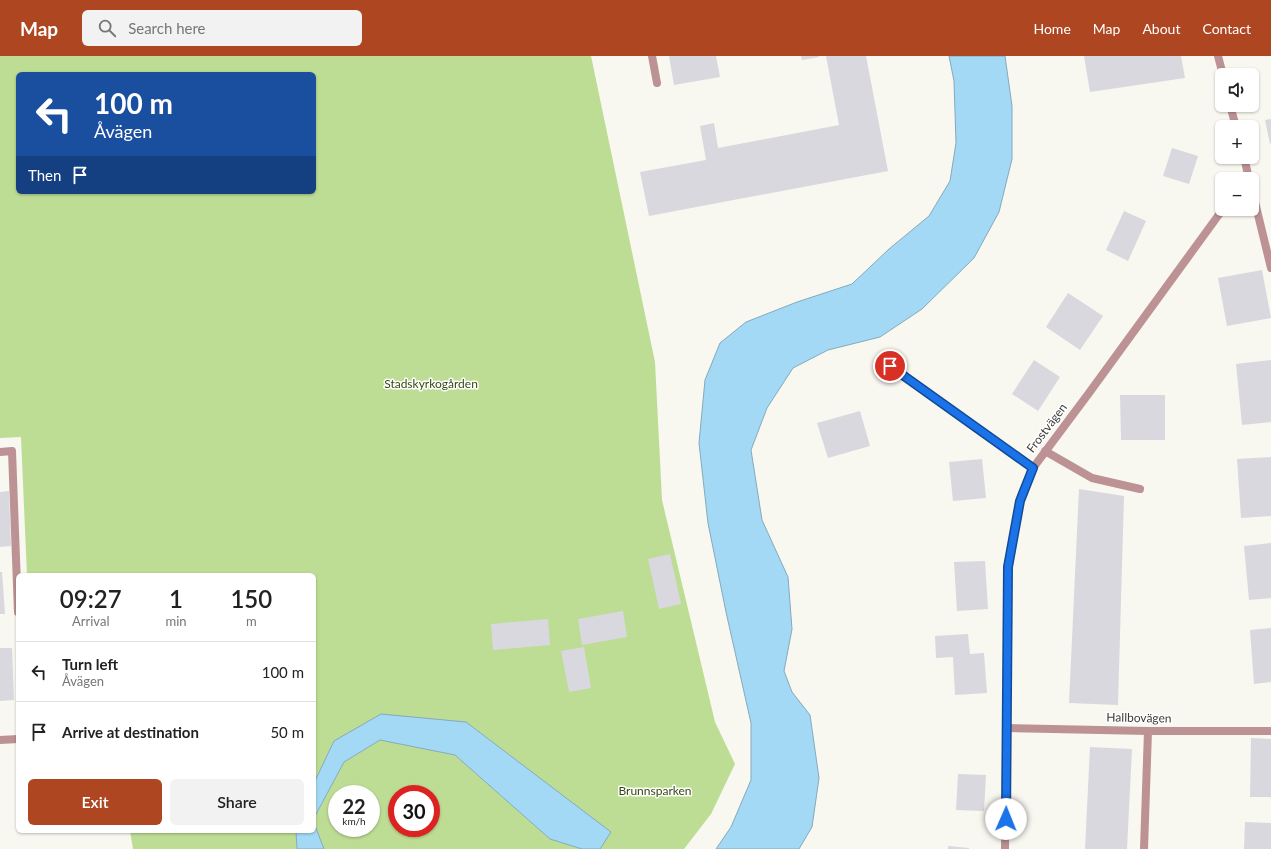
<!DOCTYPE html>
<meta charset="utf-8">
<style>
:root{--surface:#fff;--page:#f2f2f2;--text:#222;--muted:#767676;--line:#e0e0e0;--accent:#ad4621}
body{margin:0;font-family:Lato,sans-serif;background:var(--page);color:var(--text);height:100vh;display:flex;flex-direction:column;font-size:15px;white-space:nowrap}
*{box-sizing:border-box;margin:0}
p{font-size:13px;color:var(--muted)}
.icon{flex:none;width:22px;height:22px;fill:none;stroke:currentColor;stroke-width:2;stroke-linecap:round;stroke-linejoin:round}
.map{position:relative;flex:1;overflow:hidden}
.panel{position:absolute;left:16px;top:517px;width:300px;height:260px;display:flex;flex-direction:column;background:var(--surface);border-radius:6px;box-shadow:0 1px 3px #0004}
.panel>*{flex:none}
.top-card{position:absolute;left:16px;top:16px;width:300px;height:122px;border-radius:6px;box-shadow:0 1px 3px #0004;background:#1a4fa0;color:#fff;overflow:hidden}
.fabs{position:absolute;left:1215px;top:12px;display:grid;gap:8px}
.fabs a{display:grid;place-items:center;width:44px;height:44px;border-radius:6px;background:var(--surface);box-shadow:0 1px 3px #0004;font-size:20px}
.speed{position:absolute;left:328px;top:729px;display:flex;gap:8px;font-size:20px;font-weight:700;text-align:center}
.speed>*{display:grid;place-content:center;width:52px;height:52px;border-radius:50%;background:var(--surface);box-shadow:0 1px 3px #0004;line-height:1}
.speed small{font-size:10px;font-weight:400}
.speed .limit{border:6px solid #d22;background:#fff;color:#111}
.pin{position:absolute;display:grid;place-items:center;width:34px;height:34px;color:#fff;margin:-17px;border:2px solid #fff;border-radius:50%;box-shadow:0 1px 4px #0007}
.me{position:absolute;width:44px;margin:-22px;rotate:1deg;stroke-linejoin:round;filter:drop-shadow(0 0 3px #0008)}
.turn{display:flex;align-items:center;gap:14px;height:84px;padding:0 12px;font-size:18px}
.turn .icon{width:52px;height:52px;stroke-width:2.5}
.turn b{display:block;font-size:28px;line-height:34px}
.then{display:flex;align-items:center;height:38px;padding:0 12px;background:#0003;gap:8px;font-size:15px}
.eta{display:flex;justify-content:space-evenly;align-items:center;height:68px;text-align:center}
.eta b{font-size:24px;font-weight:600;line-height:28px}
.primary-button{display:flex;gap:8px;margin-top:auto;padding:8px 12px}
.primary-button a{flex:1;height:46px;border-radius:6px;background:var(--accent);color:#fff;font-size:16px;font-weight:600;line-height:46px;text-align:center}
.primary-button a+a{background:var(--page);color:var(--text)}
ul{padding:0;list-style:none}
li{display:flex;align-items:center;gap:12px;height:60px;padding:0 12px;border-top:1px solid var(--line)}
li div{flex:1}
li b{display:block;font-size:15px}
li em{font-style:normal}
header{display:flex;align-items:center;gap:24px;box-sizing:border-box;height:56px;padding:0 20px;background:var(--accent);color:#fff}
header strong{font-size:19px}
nav{display:flex;gap:22px;margin-inline-start:auto;font-size:14px}
.search{width:280px;height:36px;background:var(--page);display:flex;align-items:center;gap:10px;box-sizing:border-box;padding:0 14px;border-radius:6px;color:var(--muted);font-size:15px}
.map>svg:first-child{display:block}
.green{fill:#bddc94;fill-rule:evenodd}
.water{fill:#a3d9f4;stroke:#84aabc}
.building{fill:#d9d8df}
.lines{fill:none;stroke-linecap:round;stroke-linejoin:round}
.lane{stroke:#bc9294;stroke-width:8}
.street{stroke:#bc9294;stroke-width:8}
.route-casing{stroke:#114b97;stroke-width:10}
.route{stroke:#1a73e8;stroke-width:7}
.labels{text-anchor:middle;stroke-width:3;stroke-linejoin:round;paint-order:stroke}
.park-label{font-size:12px;fill:#33480e;stroke:#fff}
.street-label{font-size:12px;fill:#3d3c39;stroke:#fff}
</style>
<header>
<strong>Map</strong>
<div class="search"><svg class="icon" aria-label="search" viewBox="0 0 24 24"><circle cx="10" cy="10" r="6"/><path d="M15 15l6 6"/></svg>Search here</div>
<nav><a>Home</a><a>Map</a><a>About</a><a>Contact</a></nav>
</header>
<div class="map">
<svg width="1271" height="793" viewBox="0 0 1271 793">
<rect width="100%" height="100%" fill="#f8f7f0"/>
<!-- green -->
<g class="green">
<path d="M0,0h591l64,306 7,138 53,222 20,42 -24,50 -27,35h-84l10,-17 -144,-110 -132,19 -20,42v-208h-287l-6,-138 -21,1zM18,18h296v118h-296z"/>
<path d="M380,684l75,15 95,84 32,10h-258l-10,-26v-5l30,-56zM337,738h34v34h-34zM397,738h34v34h-34z"/>
<path d="M130,775h166l1,18h-164z"/>
</g>
<!-- water -->
<g class="water">
<path d="M949,0h56l7,50v53l-13,53 -25,46 -52,51 -42,28 -52,13 -35,18 -26,40 -16,42 11,70 26,57 4,52 -8,42 8,21 18,23 9,63 -7,49 -13,22h-83l15,-22 20,-47v-57l-25,-111 -18,-89 -9,-80 6,-63 15,-37 26,-21 51,-20 55,-18 37,-35 40,-33 21,-35 6,-38 -2,-62z"/>
<path d="M381,658l85,8 145,110 -11,17h-18l-32,-10 -95,-84 -75,-15 -36,22 -30,56v-35l20,-42z"/>
<path d="M314,767l10,26h-27l-1,-18h18z"/>
</g>
<!-- building -->
<g class="building">
<path d="M669,0h47l4,21 -46,8z"/>
<path d="M801,0h18v1l-17,3z"/>
<path d="M826,0h40l22,115 -239,45 -9,-44 66,-12 -6,-34 14,-3 4,25 121,-23z"/>
<path d="M1084,0h97l4,22 -95,14z"/>
<path d="M1271,63v24l-1,1 -5,-24z"/>
<path d="M1172,92l26,8 -9,28 -26,-8z"/>
<path d="M1124,155l22,10 -18,40 -22,-11z"/>
<path d="M1262,214l9,48 -44,8 -9,-48z"/>
<path d="M1068,237l35,23 -23,34 -34,-23z"/>
<path d="M1034,304l26,17 -22,34 -26,-17z"/>
<path d="M1271,304v62l-29,3 -6,-61z"/>
<path d="M1120,339h45v45h-44z"/>
<path d="M860,355l10,35 -42,12 -11,-35z"/>
<path d="M1271,401v59l-30,2 -4,-59z"/>
<path d="M982,403l4,39 -33,3 -4,-39z"/>
<path d="M1079,433l45,7 -6,209 -49,-2z"/>
<path d="M9,435l2,55 -11,1v-55z"/>
<path d="M1271,487v55l-22,2 -5,-54z"/>
<path d="M670,498l11,50 -22,5 -11,-50z"/>
<path d="M985,505l3,48 -31,2 -3,-49z"/>
<path d="M0,516h2l3,42h-5z"/>
<path d="M623,555l4,26 -45,8 -4,-26z"/>
<path d="M548,563l2,26 -57,5 -2,-26z"/>
<path d="M1271,572v54l-17,2 -4,-54z"/>
<path d="M968,578l2,20 14,-1 3,40 -32,2 -2,-38 -17,1 -1,-22z"/>
<path d="M584,591l7,41 -22,4 -8,-41z"/>
<path d="M0,592h12l2,52 -14,1z"/>
<path d="M1251,682l20,1v58h-21z"/>
<path d="M1090,691l42,2 -5,100h-42z"/>
<path d="M958,718l28,1 -2,36 -28,-1z"/>
<path d="M1245,766l26,1v26h-27z"/>
<path d="M948,790l21,2v1h-21z"/>
</g>
<g class="lines">
<!-- lane -->
<g class="lane">
<path d="M652,0l5,27"/>
<path d="M1045,395l47,27 48,11"/>
<path d="M0,396l12,-1 6,161"/>
<path d="M1144,793l4,-118"/>
</g>
<!-- street -->
<g class="street">
<path d="M1218,0l5,19"/>
<path d="M1230,49l6,22"/>
<path d="M1244,101l5,22"/>
<path d="M1252,134l19,78"/>
<path d="M890,310l143,102"/>
<path d="M1007,672l141,3h123"/>
<path d="M0,684l18,-1"/>
<path d="M1005,793l3,-282 12,-66 13,-33 56,-75 134,-184"/>
</g>
</g>
<g class="lines">
<!-- route casing -->
<g class="route-casing">
<path id="route" d="M890,310l143,102 -13,33 -12,66 -2,252"/>
</g>
<!-- route -->
<use href="#route" class="route"/>
</g>
<g class="labels">
<!-- park labels -->
<g class="park-label">
<text x="431" y="332">Stadskyrkogården</text>
<text x="655" y="739">Brunnsparken</text>
</g>
<!-- street labels -->
<g class="street-label">
<text transform="translate(1047 372) rotate(-53)" y="4">Frostvägen</text>
<text transform="translate(1139 662) rotate(1)" y="4">Hallbovägen</text>
</g>
</g>
</svg>
<div class="fabs">
<a><svg class="icon" aria-label="sound" viewBox="0 0 24 24"><path d="M4 9h4l5-4v14l-5-4H4zM17 9q2 3 0 6"/></svg></a>
<a>+</a>
<a>−</a>
</div>
<div class="speed"><div>22<small>km/h</small></div><div class="limit">30</div></div>
<div class="pin" style="left:890px;top:310px;background:#d93025"><svg class="icon" aria-label="arrive" viewBox="0 0 24 24"><path d="M6 21V4h12l-3 4 3 4H6"/></svg></div>
<svg class="me" style="left:1006px;top:763px" viewBox="-20 -20 40 40"><circle r="19" fill="#fff"/><path d="M0-13L10 11 0 6-10 11z" fill="#1a73e8"/></svg>
<div class="top-card">
<div class="turn"><svg class="icon" aria-label="left" viewBox="0 0 24 24"><path d="M17 20v-9H6M10 6l-5 5 5 5"/></svg><div><b>100 m</b>Åvägen</div></div>
<div class="then">Then<svg class="icon" aria-label="arrive" viewBox="0 0 24 24"><path d="M6 21V4h12l-3 4 3 4H6"/></svg></div>
</div>
<section class="panel">
<div class="eta">
<div><b>09:27</b><p>Arrival</p></div>
<div><b>1</b><p>min</p></div>
<div><b>150</b><p>m</p></div>
</div>
<ul>
<li><svg class="icon" aria-label="left" viewBox="0 0 24 24"><path d="M17 20v-9H6M10 6l-5 5 5 5"/></svg><div><b>Turn left</b><p>Åvägen</p></div><em>100 m</em></li>
<li><svg class="icon" aria-label="arrive" viewBox="0 0 24 24"><path d="M6 21V4h12l-3 4 3 4H6"/></svg><div><b>Arrive at destination</b></div><em>50 m</em></li>
</ul>
<div class="primary-button"><a>Exit</a><a>Share</a></div>
</section>
</div>
